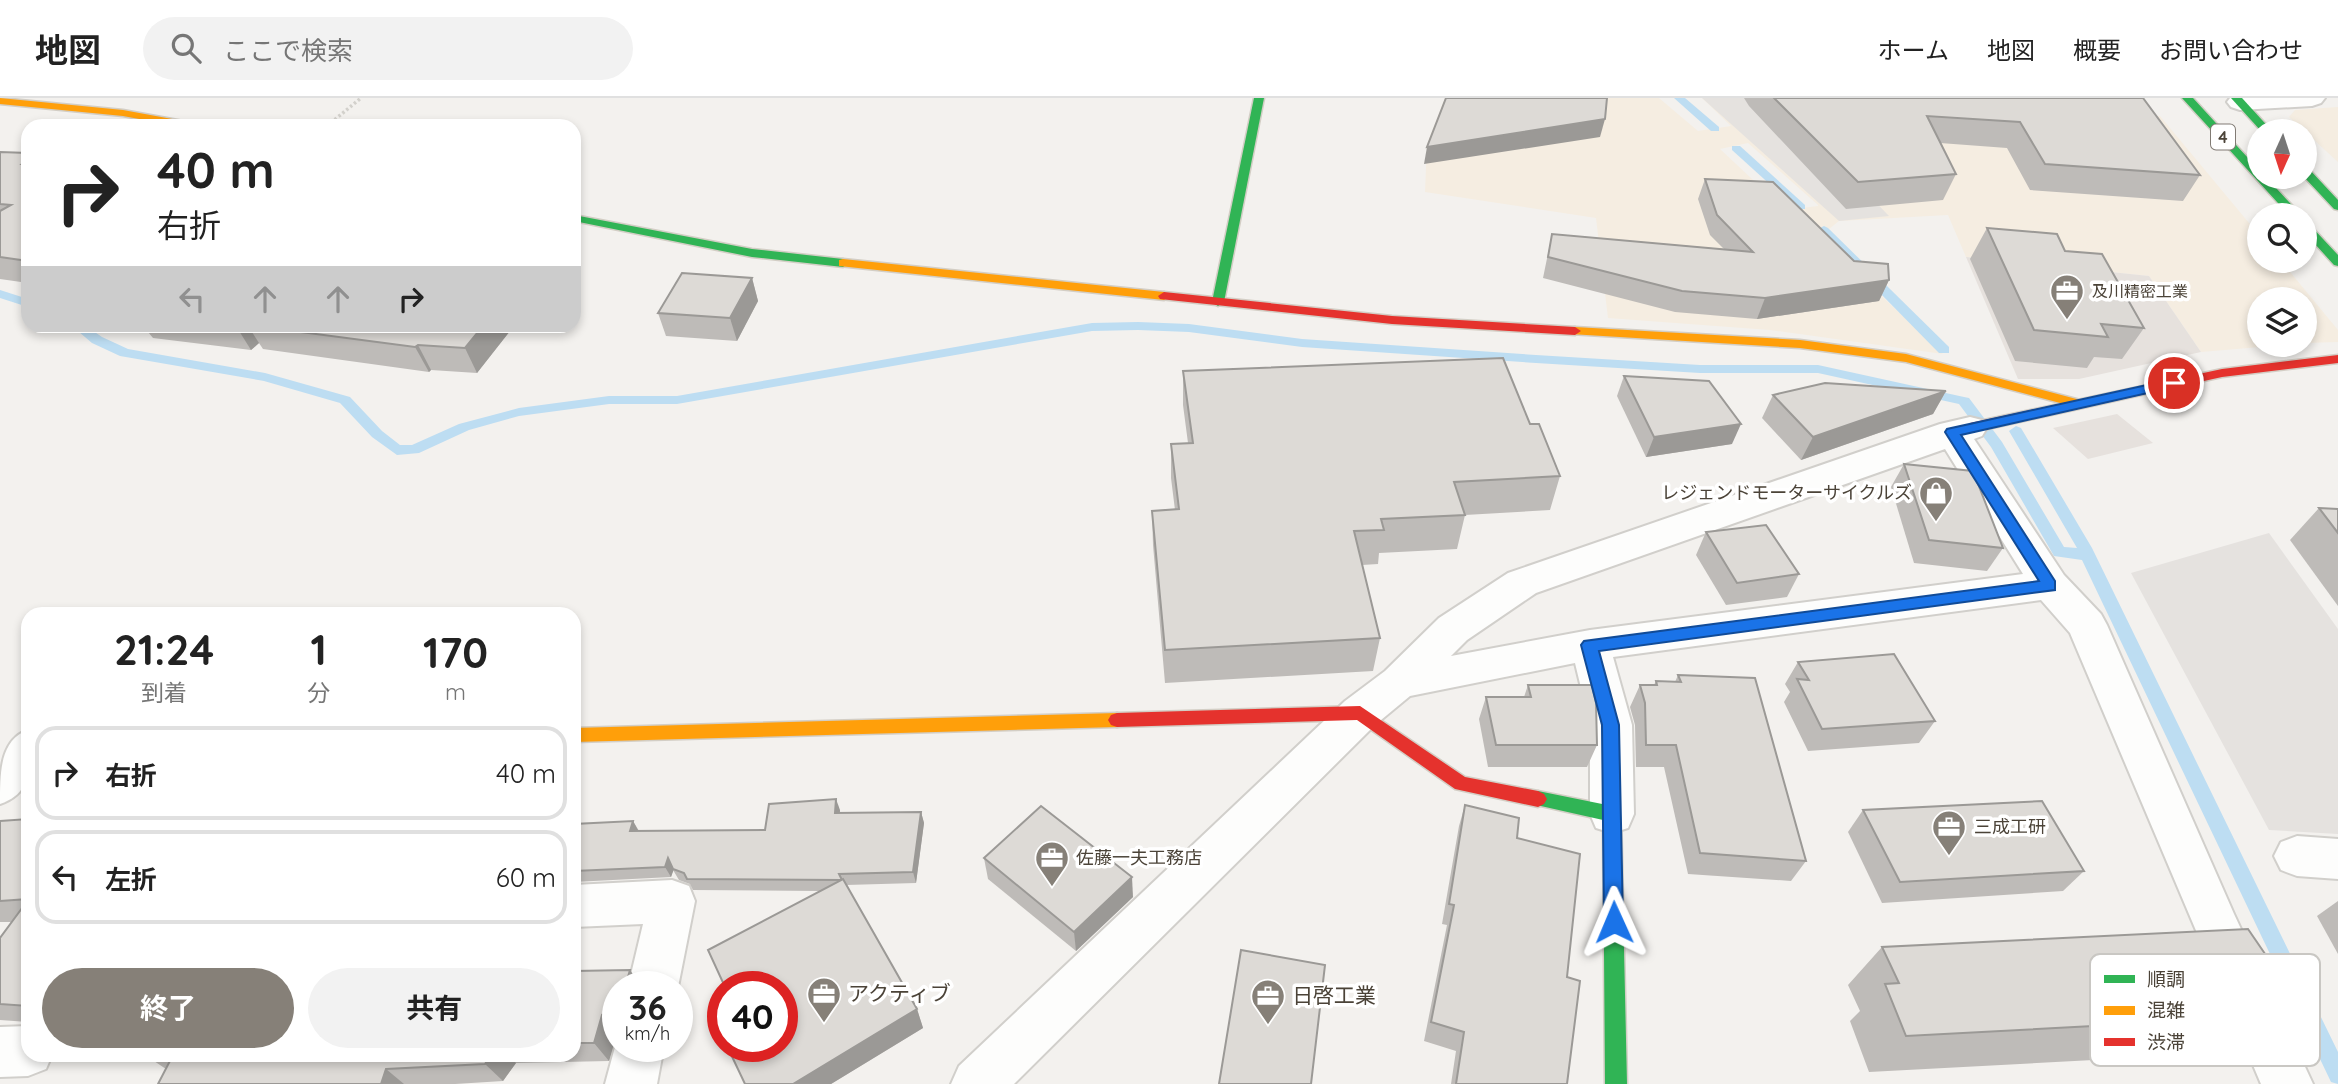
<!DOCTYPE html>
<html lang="ja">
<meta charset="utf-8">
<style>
:root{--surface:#fff;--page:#f2f2f2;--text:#222;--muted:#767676;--line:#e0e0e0;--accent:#868078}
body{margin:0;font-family:Quicksand,"Noto Sans JP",sans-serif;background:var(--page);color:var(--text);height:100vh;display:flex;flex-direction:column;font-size:26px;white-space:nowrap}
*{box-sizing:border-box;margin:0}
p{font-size:23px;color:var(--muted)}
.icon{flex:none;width:38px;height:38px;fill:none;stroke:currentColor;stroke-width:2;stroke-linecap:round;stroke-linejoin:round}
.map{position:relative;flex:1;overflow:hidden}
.side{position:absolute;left:21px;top:509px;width:560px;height:455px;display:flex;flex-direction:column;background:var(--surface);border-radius:21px;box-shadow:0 4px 10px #0003}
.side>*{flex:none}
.top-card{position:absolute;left:21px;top:21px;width:560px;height:214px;border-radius:21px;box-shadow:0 4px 10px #0003;background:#fff;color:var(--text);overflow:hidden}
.needle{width:46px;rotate:183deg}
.tools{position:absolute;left:2247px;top:21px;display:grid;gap:14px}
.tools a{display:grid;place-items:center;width:70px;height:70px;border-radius:50%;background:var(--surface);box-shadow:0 4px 10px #0003;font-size:35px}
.speed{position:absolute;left:602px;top:873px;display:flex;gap:14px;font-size:35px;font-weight:700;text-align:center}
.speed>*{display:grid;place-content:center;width:91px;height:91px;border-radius:50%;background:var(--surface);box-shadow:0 4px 10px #0003;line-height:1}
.speed small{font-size:18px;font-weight:400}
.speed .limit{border:10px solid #d22;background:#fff;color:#111}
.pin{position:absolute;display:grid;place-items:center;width:60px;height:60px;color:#fff;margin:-30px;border:4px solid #fff;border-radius:50%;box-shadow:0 2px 7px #0007}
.me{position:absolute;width:77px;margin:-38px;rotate:359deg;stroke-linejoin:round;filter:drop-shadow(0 0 5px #0008)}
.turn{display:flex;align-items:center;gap:24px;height:147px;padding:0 21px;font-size:32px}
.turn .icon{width:91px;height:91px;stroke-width:2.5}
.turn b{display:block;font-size:49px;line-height:60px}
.lanes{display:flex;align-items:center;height:66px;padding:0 21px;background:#0003;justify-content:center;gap:35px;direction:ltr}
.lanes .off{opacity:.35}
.eta{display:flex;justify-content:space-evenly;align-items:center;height:119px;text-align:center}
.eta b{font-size:42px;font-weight:700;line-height:49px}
.action{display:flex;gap:14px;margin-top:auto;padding:14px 21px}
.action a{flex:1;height:80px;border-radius:42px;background:var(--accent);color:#fff;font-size:28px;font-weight:700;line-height:80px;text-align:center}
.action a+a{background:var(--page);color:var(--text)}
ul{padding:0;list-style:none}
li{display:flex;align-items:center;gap:21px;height:94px;margin:0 14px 10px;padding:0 7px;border:4px solid var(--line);border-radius:21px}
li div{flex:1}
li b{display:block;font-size:26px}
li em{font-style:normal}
header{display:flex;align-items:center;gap:42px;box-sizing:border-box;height:98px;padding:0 35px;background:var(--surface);border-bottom:2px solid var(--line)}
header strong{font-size:33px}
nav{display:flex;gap:38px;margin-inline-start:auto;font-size:24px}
.search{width:490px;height:63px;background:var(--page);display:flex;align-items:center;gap:18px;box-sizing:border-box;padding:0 24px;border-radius:38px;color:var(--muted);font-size:26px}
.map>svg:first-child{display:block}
.commercial{fill:#f5ede1;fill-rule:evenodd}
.industrial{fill:#e6e1dd}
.parking{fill:#e5e2df}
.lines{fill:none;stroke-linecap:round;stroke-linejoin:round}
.stream{fill:#bdddf2;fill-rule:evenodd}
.street-casing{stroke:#d1cfcb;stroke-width:4}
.fast-casing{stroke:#d3cec5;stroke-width:3}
.slow-casing{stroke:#d3cec5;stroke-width:3}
.jam-casing{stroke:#d3cec5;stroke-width:3}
.path{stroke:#d3d1cc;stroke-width:3.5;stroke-dasharray:2.5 2.5;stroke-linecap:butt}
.street{fill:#fdfdfc;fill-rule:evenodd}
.fast{fill:#30b455;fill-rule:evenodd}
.slow{fill:#ff9f0a;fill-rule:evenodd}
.jam{fill:#e5322d;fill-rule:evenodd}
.wall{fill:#bebbb8}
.shaded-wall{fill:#9b9996}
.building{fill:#dddad6;stroke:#9b9996;stroke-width:2}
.route{fill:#1a73e8;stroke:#114b97;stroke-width:2}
.labels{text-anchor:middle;stroke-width:7;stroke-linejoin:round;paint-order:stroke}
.shield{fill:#fff;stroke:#817b74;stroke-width:2}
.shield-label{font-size:16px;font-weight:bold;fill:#4b4338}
.far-poi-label{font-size:16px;fill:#4b4338;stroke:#fff;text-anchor:start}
.poi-label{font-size:18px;fill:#4b4338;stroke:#fff;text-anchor:start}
.near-poi-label{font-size:21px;fill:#4b4338;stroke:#fff;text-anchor:start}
.key{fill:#fff;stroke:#c9c7c3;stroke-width:2}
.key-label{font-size:19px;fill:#4b4338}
</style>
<header>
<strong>地図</strong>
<div class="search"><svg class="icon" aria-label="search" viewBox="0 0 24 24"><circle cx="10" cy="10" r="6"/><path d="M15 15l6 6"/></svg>ここで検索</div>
<nav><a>ホーム</a><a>地図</a><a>概要</a><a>お問い合わせ</a></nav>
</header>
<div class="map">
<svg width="2338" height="986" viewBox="0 0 2338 986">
<rect width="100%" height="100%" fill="#f3f1ee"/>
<!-- commercial -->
<g class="commercial">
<path d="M1445,0h214l39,33 33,-5 -29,-28 458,18 99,119v26h22l57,69v12l-33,1v-44h-46v46h25l-83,7 -52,-76 -183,-19 -18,-42 -109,6 -20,16 124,117 -173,-24 -162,-12 -12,-100 -171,-26 2,-48zM1748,45l70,62v1l-33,4 -65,-61z"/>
<path d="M2338,9v55l-49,-45 6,-7z"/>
</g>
<!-- industrial -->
<g class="industrial">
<path d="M1966,159l183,19 52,76 -122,27h-61z"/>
<path d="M2117,316l36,29 -65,16 -35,-31z"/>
</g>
<!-- parking -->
<g class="parking">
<path d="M1702,0h72l115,118 -50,5z"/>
<path d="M2269,435l69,96v205l-69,-4 -138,-257z"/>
</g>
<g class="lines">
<!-- stream -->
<g class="stream">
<path d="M1674,0h11l34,29v4h-8z"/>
<path d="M1732,48h8l65,59v4h-8l-65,-59z"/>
<path d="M1824,128l4,2 121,119v6h-10l-119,-121v-4z"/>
<path d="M0,192l28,9v8l-28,-9z"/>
<path d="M1138,224l51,2 113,15 234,16 164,10h118l146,32 5,1 33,44 62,105 13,1 -68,-117 7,-5 5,2 71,120 246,504v32l-7,-2 -249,-522 -28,-4 -63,-109 -32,-43 -141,-31h-118l-164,-10 -234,-16 -113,-15 -51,-2 -46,1 -415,73h-68l-90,12 -50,14 -50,23 -22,2 -25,-18 -32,-34 -76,-22 -144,-25 -28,-13 -20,-17h14l16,11 26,12 137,24 85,24 32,34 18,14h12l47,-21 60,-16 90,-12h68l415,-73z"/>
</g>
<!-- street casing -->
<g class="street-casing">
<g id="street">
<path d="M2230,0h95l-4,5 -9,3 -72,4 -9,-3 -4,-5z"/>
<path d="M1970,319l12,3 5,8 -5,8 -8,3 90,136 37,39 6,11 127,289 79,170h-52l-191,-451 -29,-33 -428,57 19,68 2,89 -6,14 -16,5 -16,-5 -6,-14v-89l-15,-62 -165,33 -35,29 -361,359h-63l8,-18 386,-365 40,-30 54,-53 69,-45 432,-149zM1945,351l78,125 -433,56 -139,26 16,-16 69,-47z"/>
<path d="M23,634l5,2c0,31 7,58 -28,70 0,-30 0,-60 23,-72z"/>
<path d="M2297,738l41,3v40l-41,-3 -16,-6 -7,-14 7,-14z"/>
<path d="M672,782l17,6 6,15 -17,86h-50l15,-63 -69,3v-42z"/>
<path d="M28,928v29h24l-6,14 -18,7 -28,1v-50z"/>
<path d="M618,938v10h46l-7,38h-52z"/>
</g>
</g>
<!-- fast casing -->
<g class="fast-casing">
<g id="fast">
<path d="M1254,0h10l-40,204 -6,4 -6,-4z"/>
<path d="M2182,0h11l66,72v7h7l35,38h-12z"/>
<path d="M2231,0h11l30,33h-11z"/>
<path d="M2305,70l4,1 29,31v10l-4,-1 -30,-32z"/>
<path d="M574,117l178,34 91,10 6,4 -6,4 -91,-10 -178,-36z"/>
<path d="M2305,124l4,2 29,31v11l-4,-1 -29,-32z"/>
<path d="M1538,693l74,15 6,2 3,6 6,270h-22l-2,-264 -71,-16 -3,-5 3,-5z"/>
</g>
</g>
<!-- slow casing -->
<g class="slow-casing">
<g id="slow">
<path d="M0,0l123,12 71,13 5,3h-22l-54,-10 -123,-12z"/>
<path d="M843,161l321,33 6,4 -6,4 -325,-34v-6z"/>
<path d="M1575,229l225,13 106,14 178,47 2,3 -7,4 -173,-46 -106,-14 -230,-14v-6z"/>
<path d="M1117,615l6,2 3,5 -3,5 -6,2 -543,15v-14z"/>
</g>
</g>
<!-- jam casing -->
<g class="jam-casing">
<g id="jam">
<path d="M1164,194l228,24 183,11 6,4 -6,4 -183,-11 -232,-25 -2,-3z"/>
<path d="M2338,257v8l-116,14 -252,56 -7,-5 7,-5 252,-54z"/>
<path d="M1360,608l105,71 73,14 6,3 3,5 -3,5 -6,3 -83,-18 -98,-69 -240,7 -6,-2 -3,-5 3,-5 6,-2z"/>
</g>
</g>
<!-- path -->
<path class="path" d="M327,28l34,-28"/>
<!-- street -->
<use href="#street" class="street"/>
<!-- fast -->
<use href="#fast" class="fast"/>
<!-- slow -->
<use href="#slow" class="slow"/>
<!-- jam -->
<use href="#jam" class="jam"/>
</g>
<!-- wall -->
<g class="wall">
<path d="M1744,0h399l57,77 -17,26 -153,-11 -23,-42 -67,-5 16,31 -13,26 -97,9 -97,-103z"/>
<path d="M0,54l28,1v130l-28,-4z"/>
<path d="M1705,81l184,101 -10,21 -122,18 -82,-7 -132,-34 9,-44 172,15 -14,-14 -12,-36z"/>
<path d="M1987,130l78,23 79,77 -22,31 -28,-2 -7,11 -72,-7 -45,-102z"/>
<path d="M752,180l6,23 -21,40 -71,-5 -8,-23z"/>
<path d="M143,228h371l-37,47 -46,-3 -2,2 -166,-23 -4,-6 -8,7 -98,-12z"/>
<path d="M1183,273l347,53 30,52 -10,34 -85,5 -8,34 -78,4 -1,11 -16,1 18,73 -7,33 -208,12 -12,-138 -1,-34 23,-1 -4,-32v-34l17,-1 -5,-38z"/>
<path d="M1624,278l108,68 -86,13 -29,-61z"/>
<path d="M1946,293l-13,23 -132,46 -39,-42 11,-23z"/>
<path d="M1904,366l99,84 -16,23 -73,-8 -23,-76z"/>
<path d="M2319,410l19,1v97l-48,-66z"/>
<path d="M1706,434l93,42 -12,23 -61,8 -30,-50z"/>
<path d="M1798,564l137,59 -16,22 -111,8 -24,-49 6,-10 -5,-8z"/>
<path d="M1678,577l128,186 -15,20 -103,-7 -24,-107h-28l-1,-42 -5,-18 10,-22h14l2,-4 19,1z"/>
<path d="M1528,587l69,60 -10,22h-99l-9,-48 7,-22h38z"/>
<path d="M1465,707l52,33 50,139v107h-116l5,-33 -32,-10 23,-116 -5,-1 17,-98z"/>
<path d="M840,712v3l81,-1 3,11 -8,60 -70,2 71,124 6,19 -92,56h-86l75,-193 -127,-1 -3,-6 -11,-4 -6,-10 -2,7 -97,5v-58l59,-3 6,10 126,-1z"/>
<path d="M1863,712l221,61 -21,20 -181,12 -34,-71z"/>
<path d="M28,721v203l-28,-2v-82l12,-16h-12v-101z"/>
<path d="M984,760l149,39 -57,54 -88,-72z"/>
<path d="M2338,803v53l-21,-38z"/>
<path d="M1882,849l418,68 -56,37 -375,20 -19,-51 10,-10 -12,-26z"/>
<path d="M630,872l11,17h-23v53l-2,-3 -7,24 -93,2 -13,18 -48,3h-297l8,-15 -21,-14h429v-84z"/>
</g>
<!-- shaded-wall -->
<g class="shaded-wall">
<path d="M1605,21l-5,18 -176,27 3,-17z"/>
<path d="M752,180l6,23 -21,40 -7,-23z"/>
<path d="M1889,182l-10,21 -122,18 8,-21z"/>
<path d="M236,228h12l11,17 -8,7z"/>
<path d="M483,228h31l-37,47 -12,-25z"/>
<path d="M418,247l13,25 -2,2 -14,-25z"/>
<path d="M1946,293l-13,23 -132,46 12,-23z"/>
<path d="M1741,326l-9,20 -86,13 8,-20z"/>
<path d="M836,701l4,11 -1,15 -4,-12z"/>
<path d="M921,714l3,11 -8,60 -3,-11z"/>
<path d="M633,723l6,11 -9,-1z"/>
<path d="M668,760l6,11 -3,8 -6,-10z"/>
<path d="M1132,779l1,20 -57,54 -2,-19z"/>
<path d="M630,872l11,17h-16z"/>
<path d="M917,911l6,19 -92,56h-38z"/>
<path d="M602,917l8,10h-4l10,12 -7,24 -15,-18z"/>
<path d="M491,957h17l8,8 -13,18 -18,-17z"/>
<path d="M386,971l18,15h-23z"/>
</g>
<!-- building -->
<g class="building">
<path d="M1446,0h161l-2,21 -178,28z"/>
<path d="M1774,0h369l57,77 -155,-11 -25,-42 -93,-6 29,58 -98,8z"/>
<path d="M0,54l28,1v6l-6,5h6v97l-28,-4v-46l11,-6 -11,-1z"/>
<path d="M1705,81l68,3 81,79 34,3 1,16 -124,18 -83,-7 -134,-34 4,-23 201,18 -36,-37z"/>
<path d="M1987,130l70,6 8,17 37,3 42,74 -43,-4 7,13 -74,-7z"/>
<path d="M682,175l70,5 -22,40 -72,-5z"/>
<path d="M255,228h228l-18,22 -47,-3 -3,2z"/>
<path d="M1503,260l27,66h9l21,52 -106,6 11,33 -84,4 3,11 -30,1 26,107 -215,12 -13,-139 27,-2 -8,-65 22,-1 -10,-72z"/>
<path d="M1624,278l85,5 32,43 -87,13z"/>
<path d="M1825,285l121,8 -133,46 -40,-42z"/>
<path d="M1904,366l69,7 30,77 -74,-8z"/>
<path d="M2319,410l19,1v24z"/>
<path d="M1766,427l33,49 -62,9 -31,-51z"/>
<path d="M1894,556l41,67 -113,8 -25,-50 12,1 -11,-18z"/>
<path d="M1678,577l77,3 51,183 -106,-8 -24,-108h-30l-1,-42 -5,-18h17l-1,-4 25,1z"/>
<path d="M1528,587h64l4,18 1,42h-101l-10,-48h45z"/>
<path d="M836,701l-1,14 86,-1 -8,60 -74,2 3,6 -155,-1 -3,-6 -11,-4 -5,-11 -3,9 -91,4v-47l59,-3 -3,10 135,-1 4,-26z"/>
<path d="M2042,703l42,70 -184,11 -37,-72z"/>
<path d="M1465,707l54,13 -2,20 63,16 -13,123 13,4 -13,103h-111l8,-52 -33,-10 23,-117 -5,-1z"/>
<path d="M1041,708l91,71 -58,55 -90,-74z"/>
<path d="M28,721v80l-28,2v-80z"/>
<path d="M843,781l74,130 -124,75h-48l-18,-38h55v-59h-57l-17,-37z"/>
<path d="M28,802v106l-28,-2v-66z"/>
<path d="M2248,831l39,57 13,29 -394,21 -21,-52 14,-1 -17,-36z"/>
<path d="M1241,852l84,15 -14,119h-92z"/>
<path d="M630,872l-5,17h-7v28l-3,10h-9v-9l-4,-1 -8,28h-20v-72z"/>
<path d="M723,924v15l-6,-12z"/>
<path d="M173,957h318l-6,9 -99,5 -5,15h-223z"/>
</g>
<!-- route -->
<path class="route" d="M2174,281l5,1v6l-218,49 94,146v9l-456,61 20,74 4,197 -2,6 -7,3 -7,-3 -3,-6 -2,-197 -21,-80 3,-4 455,-60 -94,-149 2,-3z"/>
<!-- icons -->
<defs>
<g id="office-pin" transform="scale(1.75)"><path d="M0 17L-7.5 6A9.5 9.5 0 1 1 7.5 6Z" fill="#868078" stroke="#fff"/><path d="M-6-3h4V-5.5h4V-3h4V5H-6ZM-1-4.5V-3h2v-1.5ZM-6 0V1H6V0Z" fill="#fff"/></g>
<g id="shop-pin" transform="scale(1.75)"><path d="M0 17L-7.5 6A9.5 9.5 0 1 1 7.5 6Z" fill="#868078" stroke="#fff"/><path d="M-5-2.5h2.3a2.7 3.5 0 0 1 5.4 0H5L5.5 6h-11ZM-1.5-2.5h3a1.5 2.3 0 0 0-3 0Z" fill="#fff"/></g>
</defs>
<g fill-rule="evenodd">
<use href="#office-pin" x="2067" y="193"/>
<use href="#shop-pin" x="1936" y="395"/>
<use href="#office-pin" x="1949" y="729"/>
<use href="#office-pin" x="1052" y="760"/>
<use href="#office-pin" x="824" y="896"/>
<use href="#office-pin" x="1268" y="898"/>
</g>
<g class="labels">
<!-- shield labels -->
<rect class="shield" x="2211" y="26.5" width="24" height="25" rx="5"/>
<g class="shield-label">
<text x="2223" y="45">4</text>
</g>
<!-- far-poi labels -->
<g class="far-poi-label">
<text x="2092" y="199">及川精密工業</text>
</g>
<!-- poi labels -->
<g class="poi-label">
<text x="1912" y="401" text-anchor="end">レジェンドモーターサイクルズ</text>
<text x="1974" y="735">三成工研</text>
<text x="1076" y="766">佐藤一夫工務店</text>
</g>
<!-- near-poi labels -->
<g class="near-poi-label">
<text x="848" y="903">アクティブ</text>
<text x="1292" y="905">日啓工業</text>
</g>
</g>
<!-- legend -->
<rect x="2090" y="856" width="230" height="112" rx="10" class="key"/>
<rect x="2104" y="877" width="31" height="8" fill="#30b455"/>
<rect x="2104" y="908" width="31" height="9" fill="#ff9f0a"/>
<rect x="2104" y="940" width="31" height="8" fill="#e5322d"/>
<g class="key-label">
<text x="2147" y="888">順調</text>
<text x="2147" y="919">混雑</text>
<text x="2147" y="951">渋滞</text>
</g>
</svg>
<div class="tools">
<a><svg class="needle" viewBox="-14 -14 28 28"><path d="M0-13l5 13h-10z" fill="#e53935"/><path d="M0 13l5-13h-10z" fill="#767676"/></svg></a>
<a><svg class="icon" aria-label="search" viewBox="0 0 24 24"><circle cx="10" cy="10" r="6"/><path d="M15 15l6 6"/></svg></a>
<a><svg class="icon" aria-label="layers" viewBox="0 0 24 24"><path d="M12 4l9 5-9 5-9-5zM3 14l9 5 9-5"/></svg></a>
</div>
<div class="speed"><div>36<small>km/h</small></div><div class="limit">40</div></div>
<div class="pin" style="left:2174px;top:285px;background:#d93025"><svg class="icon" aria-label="arrive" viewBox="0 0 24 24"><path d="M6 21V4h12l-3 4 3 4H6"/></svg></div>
<svg class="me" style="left:1614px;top:824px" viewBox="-20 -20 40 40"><path d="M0-17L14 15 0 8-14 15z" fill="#1a73e8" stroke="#fff" stroke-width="4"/></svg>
<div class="top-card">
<div class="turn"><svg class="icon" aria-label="right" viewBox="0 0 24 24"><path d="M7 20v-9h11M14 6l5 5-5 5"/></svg><div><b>40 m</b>右折</div></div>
<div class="lanes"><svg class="icon off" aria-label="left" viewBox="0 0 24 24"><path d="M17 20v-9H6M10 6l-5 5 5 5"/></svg><svg class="icon off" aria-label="ahead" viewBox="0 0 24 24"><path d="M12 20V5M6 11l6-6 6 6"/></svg><svg class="icon off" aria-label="ahead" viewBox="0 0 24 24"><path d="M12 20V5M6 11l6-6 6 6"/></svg><svg class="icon" aria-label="right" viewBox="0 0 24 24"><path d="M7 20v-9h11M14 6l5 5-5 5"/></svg></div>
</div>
<section class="side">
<div class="eta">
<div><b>21:24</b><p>到着</p></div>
<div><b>1</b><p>分</p></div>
<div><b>170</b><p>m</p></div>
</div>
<ul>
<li><svg class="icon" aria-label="right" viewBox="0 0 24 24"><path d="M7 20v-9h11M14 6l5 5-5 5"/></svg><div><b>右折</b></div><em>40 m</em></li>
<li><svg class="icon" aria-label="left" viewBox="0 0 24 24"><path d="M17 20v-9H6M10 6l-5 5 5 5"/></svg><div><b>左折</b></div><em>60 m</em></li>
</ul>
<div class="action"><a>終了</a><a>共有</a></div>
</section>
</div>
